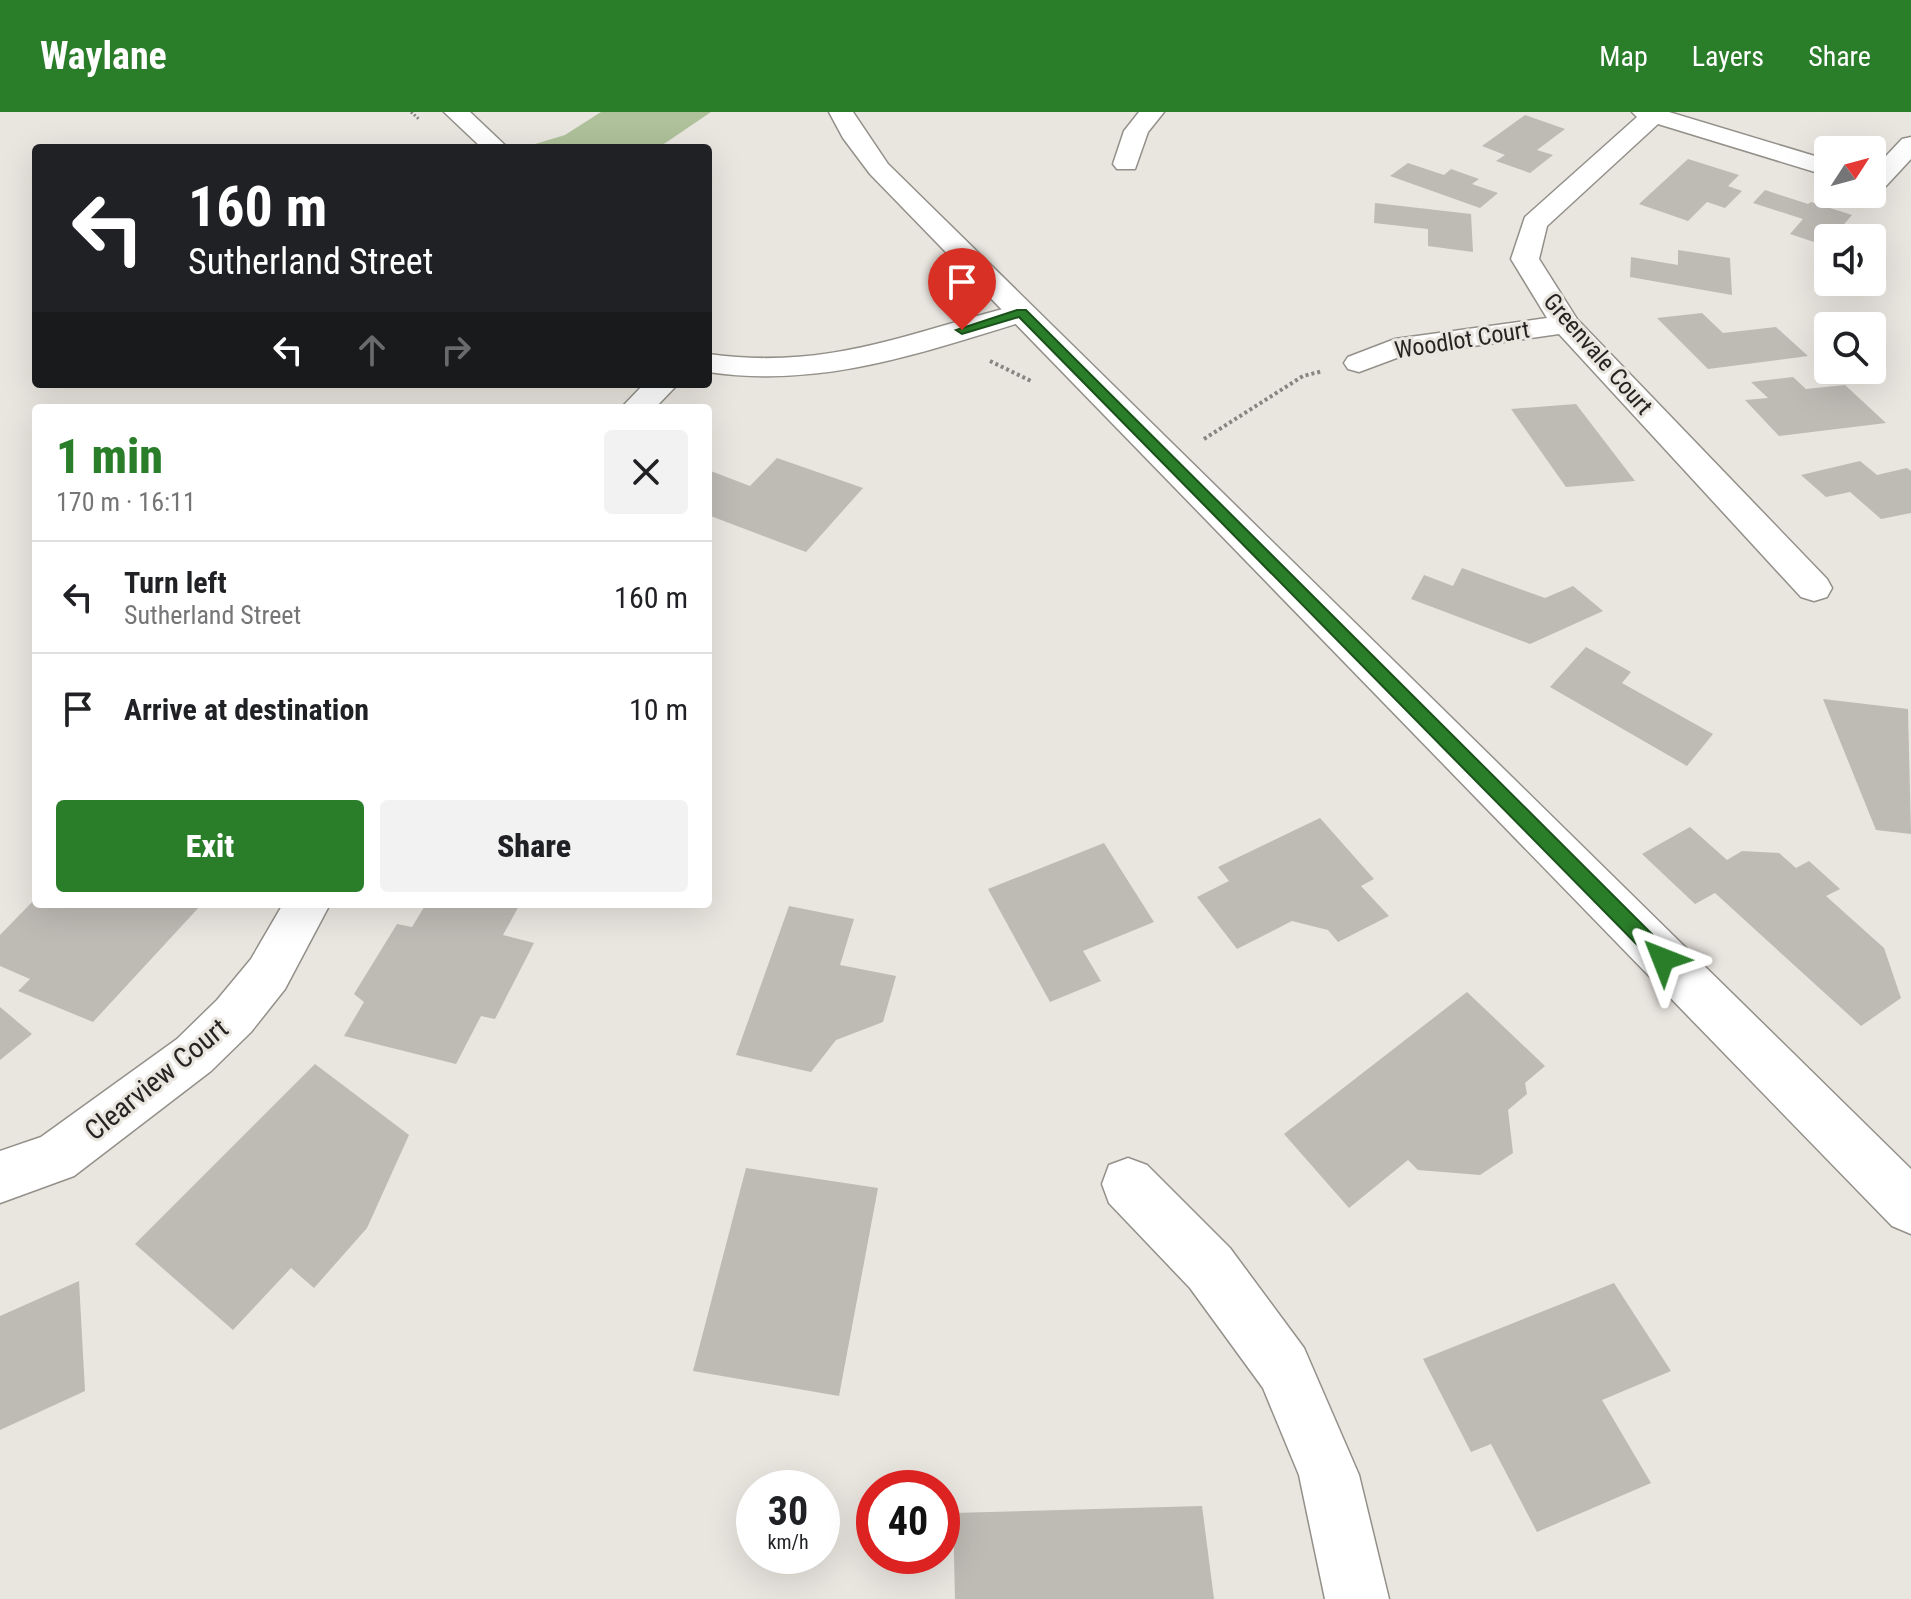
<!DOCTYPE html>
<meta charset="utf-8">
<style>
:root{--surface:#fff;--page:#f2f2f2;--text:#202124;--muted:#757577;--line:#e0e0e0;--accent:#2a7d29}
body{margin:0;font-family:"Roboto Condensed",sans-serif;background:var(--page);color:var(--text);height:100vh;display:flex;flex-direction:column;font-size:30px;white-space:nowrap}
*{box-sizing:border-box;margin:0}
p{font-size:26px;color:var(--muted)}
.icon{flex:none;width:44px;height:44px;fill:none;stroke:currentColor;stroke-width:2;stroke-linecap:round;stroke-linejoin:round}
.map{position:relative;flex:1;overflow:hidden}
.sheet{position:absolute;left:32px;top:292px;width:680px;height:504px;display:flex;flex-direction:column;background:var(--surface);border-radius:8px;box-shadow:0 8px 32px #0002}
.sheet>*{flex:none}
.banner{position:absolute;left:32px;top:32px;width:680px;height:244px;border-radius:8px;box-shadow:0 8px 32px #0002;background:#202124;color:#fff;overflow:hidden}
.needle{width:52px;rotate:54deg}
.buttons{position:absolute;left:1814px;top:24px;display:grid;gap:16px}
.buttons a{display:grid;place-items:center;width:72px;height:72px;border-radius:8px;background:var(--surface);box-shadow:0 8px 32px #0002;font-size:40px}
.speed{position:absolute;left:736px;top:1358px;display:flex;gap:16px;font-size:40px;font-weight:700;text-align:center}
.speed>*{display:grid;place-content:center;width:104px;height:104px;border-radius:50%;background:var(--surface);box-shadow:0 8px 32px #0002;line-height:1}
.speed small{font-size:20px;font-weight:400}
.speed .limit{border:12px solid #d22;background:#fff;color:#111}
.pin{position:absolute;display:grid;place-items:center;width:68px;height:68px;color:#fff;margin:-82px -34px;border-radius:50% 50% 50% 0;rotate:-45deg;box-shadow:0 0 8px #0007}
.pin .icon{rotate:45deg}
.me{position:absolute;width:88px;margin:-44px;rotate:315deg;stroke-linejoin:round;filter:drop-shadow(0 0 6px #0008)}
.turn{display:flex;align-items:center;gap:28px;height:168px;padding:0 24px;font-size:36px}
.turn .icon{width:104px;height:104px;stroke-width:2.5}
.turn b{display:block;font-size:56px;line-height:68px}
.lanes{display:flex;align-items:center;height:76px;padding:0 24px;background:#0003;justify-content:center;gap:40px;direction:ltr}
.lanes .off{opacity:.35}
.round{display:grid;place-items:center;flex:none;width:84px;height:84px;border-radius:8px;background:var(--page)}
.overview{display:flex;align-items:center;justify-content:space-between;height:136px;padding:0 24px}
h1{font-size:48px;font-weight:800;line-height:60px;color:var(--accent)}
.action{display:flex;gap:16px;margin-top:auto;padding:16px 24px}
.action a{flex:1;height:92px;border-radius:8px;background:var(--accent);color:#fff;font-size:32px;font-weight:800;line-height:92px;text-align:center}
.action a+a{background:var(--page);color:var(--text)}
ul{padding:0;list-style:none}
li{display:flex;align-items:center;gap:24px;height:112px;padding:0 24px;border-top:2px solid var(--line)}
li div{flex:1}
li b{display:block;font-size:30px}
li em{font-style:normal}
header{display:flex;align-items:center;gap:48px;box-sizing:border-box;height:112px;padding:0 40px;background:var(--accent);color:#fff}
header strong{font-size:38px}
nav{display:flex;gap:44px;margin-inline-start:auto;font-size:28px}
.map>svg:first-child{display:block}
.green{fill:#aec19a}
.building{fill:#bebab4}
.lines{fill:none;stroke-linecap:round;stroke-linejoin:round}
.minor-casing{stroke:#93908a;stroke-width:3}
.tertiary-casing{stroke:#93908a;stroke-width:3}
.path-far1{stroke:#878581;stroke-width:3;stroke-dasharray:2 2;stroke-linecap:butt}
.path{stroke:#878581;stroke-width:4;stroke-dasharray:3 3;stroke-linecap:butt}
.minor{fill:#fff;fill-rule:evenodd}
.tertiary{fill:#fff;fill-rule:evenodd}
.route{fill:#2a7d29;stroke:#1b511b;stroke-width:2}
.labels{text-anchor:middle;stroke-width:6;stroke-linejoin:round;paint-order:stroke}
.far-street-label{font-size:24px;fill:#252422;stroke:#e9e5df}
.street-label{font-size:28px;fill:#252422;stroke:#e9e5df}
</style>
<header>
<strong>Waylane</strong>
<nav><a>Map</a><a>Layers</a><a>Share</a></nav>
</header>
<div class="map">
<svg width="1911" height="1487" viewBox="0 0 1911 1487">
<rect width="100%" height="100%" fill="#e9e5df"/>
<!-- green -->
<path class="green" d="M601,0h110l-53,36h-136l43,-13z"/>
<!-- building -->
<g class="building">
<path d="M1525,3l40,14 -28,21 16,5 -23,18 -34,-12 9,-6 -23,-9z"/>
<path d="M1688,47l51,16 -11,11 14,5 -17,17 -18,-6 -19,19 -49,-17z"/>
<path d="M1408,51l36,12 7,-6 28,10 -7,5 26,9 -18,15 -90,-32z"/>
<path d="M1765,78l43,14 3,-2 41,13 -20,23h-4l-2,8 -36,-12 13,-15 -50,-16z"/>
<path d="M1375,91l96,11 2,38 -45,-6v-17l-54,-6z"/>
<path d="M1678,138l52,8 2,37 -102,-18 1,-20 47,8z"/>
<path d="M1702,201l21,20 53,-6 32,29 -100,13 -51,-51z"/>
<path d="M1793,265l13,12 39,-4 41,38 -107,13 -34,-36 23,-2 -17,-16z"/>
<path d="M1576,292l59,77 -69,6 -55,-78z"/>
<path d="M777,346l86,30 -57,64 -98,-37v-45l42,16z"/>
<path d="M1860,349l17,14 30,-7 4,3v42l-30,6 -31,-27 -24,5 -25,-22z"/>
<path d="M1462,456l83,30 28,-12 30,25 -73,33 -119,-45 13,-24 29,11z"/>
<path d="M1586,535l45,25 -9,11 91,51 -26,32 -137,-79z"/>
<path d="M1823,587l85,10 3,125 -35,-4z"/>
<path d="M1320,706l54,61 -13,7 28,30 -51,26 -10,-12 -36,-9 -55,28 -40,-52 32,-16 -11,-14z"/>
<path d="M1690,715l37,33 15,-9 37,2 17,15 13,-7 31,28 -14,7 58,52 17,50 -40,28 -146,-133 -20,11 -53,-50z"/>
<path d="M1104,731l50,79 -71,29 18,30 -51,21 -62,-113z"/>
<path d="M36,786v6h166l-109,118 -75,-31 12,-12 -30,-13v-31z"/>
<path d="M426,792h94l-17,31 31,8 -39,76 -14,-3 -25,48 -112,-28 20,-34 -10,-8 43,-70 15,3z"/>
<path d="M789,794l65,13 -14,46 56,11 -13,46 -47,18 -25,32 -75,-17z"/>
<path d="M1467,880l78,74 -20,17 2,11 -19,16 5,43 -33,22 -62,-5 -10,-10 -59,48 -65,-74z"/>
<path d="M0,895l32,27 -32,26z"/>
<path d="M315,952l94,71 -42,93 -53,60 -23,-20 -58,62 -98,-86z"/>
<path d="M746,1056l132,20 -39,208 -146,-25z"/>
<path d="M79,1169l6,110 -85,39v-114z"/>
<path d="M1614,1171l57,88 -69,29 49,83 -114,49 -46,-88 -20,8 -48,-93z"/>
<path d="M1202,1394l12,93h-259l-2,-86z"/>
</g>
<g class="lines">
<!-- minor casing -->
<g class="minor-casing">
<g id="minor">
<path d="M444,0h26l38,36h-26z"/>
<path d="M1139,0h25l-16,20 -13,37h-18l-4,-5 11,-33z"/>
<path d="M1632,0h37l159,48v16l-170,-52 -111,102 -8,33 38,60 250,260 5,9 -5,9 -13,4 -13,-4 -242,-263 -157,22 -43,16 -11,-3 -4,-6 4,-6 47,-18 152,-21 -36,-59 14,-42 112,-100z"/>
<path d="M1911,25v22l-25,27 -14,1v-16l30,-32z"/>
<path d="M1022,192l10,3 5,6 -5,6c-109,33 -208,70 -324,53v-18c121,17 201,-22 314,-50z"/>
<path d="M644,272h34l-23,24h-34z"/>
<path d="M283,792h47l-45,85 -34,43 -40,39 -137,105 -74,27v-52l41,-14 136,-98 40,-39 34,-41z"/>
<path d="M1128,1046l19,7 83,83 74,100 55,127 30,124h-64l-26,-124 -36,-87 -73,-100 -81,-85 -7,-19 7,-19z"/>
</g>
</g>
<!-- tertiary casing -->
<g class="tertiary-casing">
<path id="tertiary" d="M829,0h24l35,52 1023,1005v65l-19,-8 -1022,-1052 -27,-36z"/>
</g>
<!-- path-far1 -->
<path class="path-far1" d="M411,0l8,7"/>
<!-- path -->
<g class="path">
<path d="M990,249l41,20"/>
<path d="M1204,327l99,-63 20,-5"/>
</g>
<!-- minor -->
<use href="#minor" class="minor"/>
<!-- tertiary -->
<use href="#tertiary" class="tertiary"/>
</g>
<!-- route -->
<path class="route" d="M1017,198h9l644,642 3,7 -3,6h-13l-638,-648 -57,17 -6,-4z"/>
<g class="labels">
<!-- far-street labels -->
<g class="far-street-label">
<text transform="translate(1462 228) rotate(-9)" y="8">Woodlot Court</text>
<text transform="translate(1598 242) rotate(49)" y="8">Greenvale Court</text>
</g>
<!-- street labels -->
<g class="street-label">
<text transform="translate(156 967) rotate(-39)" y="10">Clearview Court</text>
</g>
</g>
</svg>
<div class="buttons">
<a><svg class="needle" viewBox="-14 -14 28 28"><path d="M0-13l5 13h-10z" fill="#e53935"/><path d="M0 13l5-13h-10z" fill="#757577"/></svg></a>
<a><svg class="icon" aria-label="sound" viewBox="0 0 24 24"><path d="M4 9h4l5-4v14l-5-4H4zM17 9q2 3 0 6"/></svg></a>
<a><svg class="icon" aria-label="search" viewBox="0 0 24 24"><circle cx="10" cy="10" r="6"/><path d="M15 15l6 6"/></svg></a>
</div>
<div class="speed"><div>30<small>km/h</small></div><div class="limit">40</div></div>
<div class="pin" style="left:962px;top:218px;background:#d93025"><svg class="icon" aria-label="arrive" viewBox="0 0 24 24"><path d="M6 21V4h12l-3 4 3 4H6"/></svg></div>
<svg class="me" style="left:1663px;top:847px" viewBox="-20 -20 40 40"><path d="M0-17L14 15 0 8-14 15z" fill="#2a7d29" stroke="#fff" stroke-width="4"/></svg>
<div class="banner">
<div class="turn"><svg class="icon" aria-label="left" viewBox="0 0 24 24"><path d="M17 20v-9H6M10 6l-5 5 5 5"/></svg><div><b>160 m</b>Sutherland Street</div></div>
<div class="lanes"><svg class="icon" aria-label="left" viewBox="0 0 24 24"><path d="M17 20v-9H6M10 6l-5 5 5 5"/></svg><svg class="icon off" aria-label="ahead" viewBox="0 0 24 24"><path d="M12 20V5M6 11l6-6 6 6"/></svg><svg class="icon off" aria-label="right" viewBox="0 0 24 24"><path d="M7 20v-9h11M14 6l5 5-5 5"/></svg></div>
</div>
<section class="sheet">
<div class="overview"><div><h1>1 min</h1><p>170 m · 16:11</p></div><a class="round"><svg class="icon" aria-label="close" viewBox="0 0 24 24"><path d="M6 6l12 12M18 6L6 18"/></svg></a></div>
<ul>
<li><svg class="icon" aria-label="left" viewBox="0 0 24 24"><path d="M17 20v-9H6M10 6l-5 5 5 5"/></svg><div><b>Turn left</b><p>Sutherland Street</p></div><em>160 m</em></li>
<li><svg class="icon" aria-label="arrive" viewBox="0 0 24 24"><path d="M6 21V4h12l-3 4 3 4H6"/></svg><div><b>Arrive at destination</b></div><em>10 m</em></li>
</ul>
<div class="action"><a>Exit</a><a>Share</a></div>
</section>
</div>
